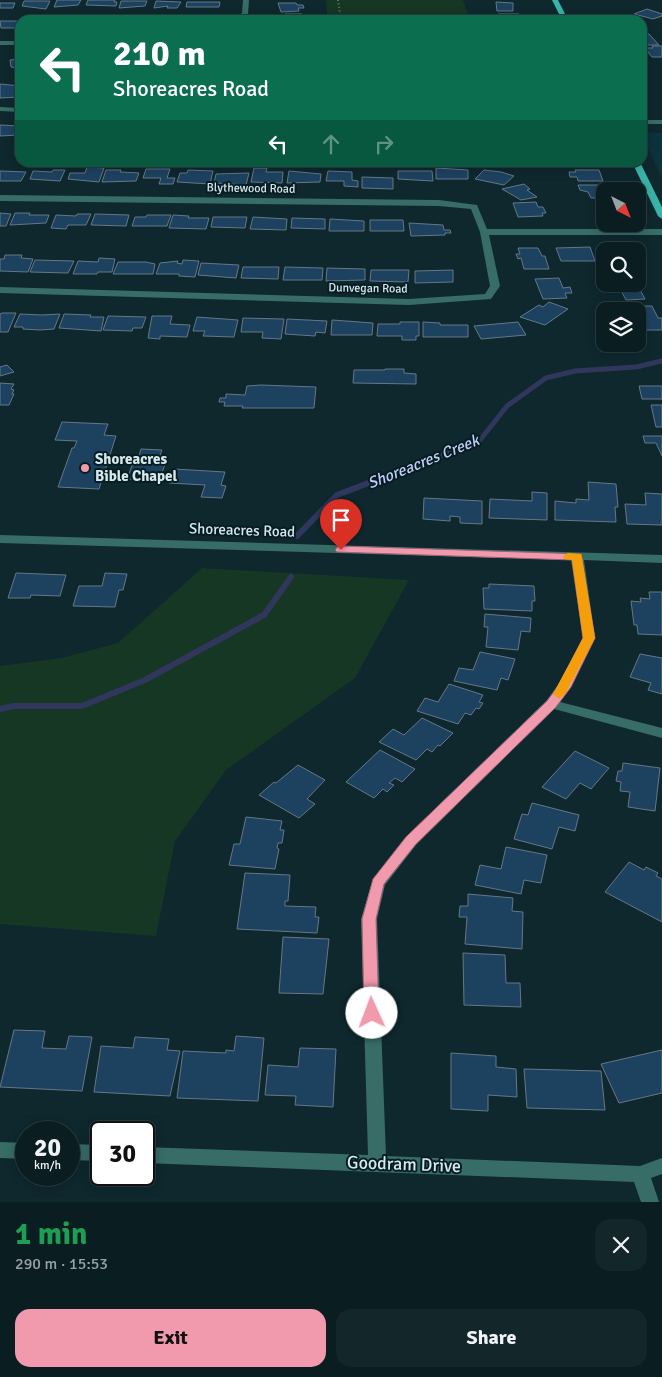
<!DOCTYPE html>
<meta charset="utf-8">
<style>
:root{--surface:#0a1e22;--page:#13272a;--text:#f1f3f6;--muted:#99a2a5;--line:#2a3c40;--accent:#f29aad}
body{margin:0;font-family:Signika,sans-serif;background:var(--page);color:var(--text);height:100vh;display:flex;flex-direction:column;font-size:19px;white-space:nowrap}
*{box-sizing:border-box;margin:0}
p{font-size:16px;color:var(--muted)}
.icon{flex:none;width:28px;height:28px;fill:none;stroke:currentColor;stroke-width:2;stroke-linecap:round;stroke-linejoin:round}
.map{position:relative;height:1202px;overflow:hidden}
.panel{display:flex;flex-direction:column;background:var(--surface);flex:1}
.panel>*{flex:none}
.hud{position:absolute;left:15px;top:15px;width:632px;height:152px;border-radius:15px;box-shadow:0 2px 12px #0003,0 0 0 1px var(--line);background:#0b6e4f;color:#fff;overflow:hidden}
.needle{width:32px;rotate:138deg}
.tools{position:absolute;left:596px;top:182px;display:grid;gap:10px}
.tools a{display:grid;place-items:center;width:50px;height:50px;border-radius:10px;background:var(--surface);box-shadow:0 2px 12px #0003,0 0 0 1px var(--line);font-size:25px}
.speed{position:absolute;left:15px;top:1121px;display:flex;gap:10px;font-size:25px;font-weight:700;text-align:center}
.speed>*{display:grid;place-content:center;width:65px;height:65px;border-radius:50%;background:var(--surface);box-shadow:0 2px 12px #0003,0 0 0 1px var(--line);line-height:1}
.speed small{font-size:12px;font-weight:400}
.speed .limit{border:2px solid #111;border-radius:8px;background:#fff;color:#111}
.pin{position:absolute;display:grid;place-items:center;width:42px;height:42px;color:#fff;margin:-51px -21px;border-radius:50% 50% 50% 0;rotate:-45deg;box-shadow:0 0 5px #0007}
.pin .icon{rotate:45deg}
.me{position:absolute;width:55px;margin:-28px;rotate:358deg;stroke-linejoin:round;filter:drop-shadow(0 0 4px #0008)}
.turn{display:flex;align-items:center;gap:18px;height:105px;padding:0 15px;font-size:22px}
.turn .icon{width:65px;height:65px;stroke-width:2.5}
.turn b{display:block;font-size:35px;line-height:42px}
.lanes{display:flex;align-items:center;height:48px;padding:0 15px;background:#0003;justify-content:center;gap:25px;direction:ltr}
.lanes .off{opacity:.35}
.round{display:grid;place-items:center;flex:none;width:52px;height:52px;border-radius:15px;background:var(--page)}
.overview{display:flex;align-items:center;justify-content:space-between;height:85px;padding:0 15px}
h1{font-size:30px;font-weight:700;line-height:38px;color:#1e9e55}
.cta{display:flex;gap:10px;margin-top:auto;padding:10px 15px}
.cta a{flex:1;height:58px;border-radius:15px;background:var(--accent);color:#111;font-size:20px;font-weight:700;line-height:58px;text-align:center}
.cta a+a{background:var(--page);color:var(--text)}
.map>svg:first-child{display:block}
.built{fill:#0c323b}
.green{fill:#163723}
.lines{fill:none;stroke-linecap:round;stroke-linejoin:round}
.stream-far1{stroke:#30365c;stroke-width:5}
.stream{stroke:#30365c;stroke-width:6}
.building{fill:#1d4260;stroke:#657787}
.path{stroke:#64797e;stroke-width:2;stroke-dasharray:1 2.5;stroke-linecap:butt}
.minor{fill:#386c66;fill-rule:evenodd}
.major{fill:#39b4a8;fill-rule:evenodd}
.route{fill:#f29aad;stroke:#9d6470}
.slow{fill:#f59e0b}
.poi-dot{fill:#f29aad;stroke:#041e24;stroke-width:2}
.labels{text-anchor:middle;stroke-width:4;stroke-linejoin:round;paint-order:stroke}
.far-street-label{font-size:12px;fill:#d8e7eb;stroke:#041e24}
.poi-label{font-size:15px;font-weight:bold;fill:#d8e7eb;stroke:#041e24;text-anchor:start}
.street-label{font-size:15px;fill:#d8e7eb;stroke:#041e24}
.water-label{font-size:16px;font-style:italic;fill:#c3ccf5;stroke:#041e24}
.near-street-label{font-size:18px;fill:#d8e7eb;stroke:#041e24}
</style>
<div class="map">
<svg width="662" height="1202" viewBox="0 0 662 1202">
<rect width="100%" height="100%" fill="#0e282e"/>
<!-- built -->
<path class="built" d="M643,132l19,1v44l-19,-38z"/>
<!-- green -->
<g class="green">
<path d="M326,0h137l7,20h-142z"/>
<path d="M202,568l207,12 -54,98 -129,92 -51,71 -19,95 -156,-12v-258l62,-8 56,-15z"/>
</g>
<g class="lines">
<!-- stream-far1 -->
<path class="stream-far1" d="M452,451l28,-11 27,-34 39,-28 29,-7 61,-4 26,-6"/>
<!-- stream -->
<g class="stream">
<path d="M297,536l40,-41 118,-45"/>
<path d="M0,709l14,-3h68l63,-26 119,-65 27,-38"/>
</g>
</g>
<!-- building -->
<g class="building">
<path d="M57,0h24l-3,5 -24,2z"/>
<path d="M88,0h27l-1,2h3l-1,4 -30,-1z"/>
<path d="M24,1h26l-4,8 -24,-3z"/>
<path d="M121,1h26l-2,5 -26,2z"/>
<path d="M156,1l25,1 -4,6h-10l1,-2 -14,2z"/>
<path d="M187,2h33l-1,5h-33z"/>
<path d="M496,2l17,1v8h-16z"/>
<path d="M0,3h15l-2,5h-13z"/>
<path d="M278,3h18l1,2h6l1,3h-6l1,3 -18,1z"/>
<path d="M647,9l15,5v2l-9,3 -19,-5z"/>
<path d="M285,14h17l1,2h3v3l-17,1z"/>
<path d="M498,14h21l3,4 -2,2h-28l-1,-3 8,1z"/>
<path d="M140,17h21l-1,3h-21z"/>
<path d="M0,21h20v7h-19z"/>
<path d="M642,34h7l10,11h-16z"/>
<path d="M652,46h10v11h-10l-4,-5h-6v-4h11z"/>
<path d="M20,59v9l-9,-1 -1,-7z"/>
<path d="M0,84l20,2v11l-20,1z"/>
<path d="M0,125l20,1v4l-2,5 -18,1z"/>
<path d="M87,167l17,1 -5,14 -31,-3 2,-6h15z"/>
<path d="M254,168h13l-1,4h17l-1,11 -31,-1z"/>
<path d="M436,168l32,2v9h-32z"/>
<path d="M146,169h24l-3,9h8l-2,6h-14l2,-6h-18z"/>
<path d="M53,170h12l-5,11 -30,-2 3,-8 19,1z"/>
<path d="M106,170h15l-1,2 19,1 -3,8 -34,1z"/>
<path d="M188,170l25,1 -3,13 -33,-2 3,-9h7z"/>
<path d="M484,170l17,2 13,4 -10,9 -29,-6z"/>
<path d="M575,170h24l4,11h-25l-1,-4h-7l-1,-5h7z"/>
<path d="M0,171l26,1 -5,9h-21z"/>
<path d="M289,171l32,3 -1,8 -33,1z"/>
<path d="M328,171l24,1v8l6,1v6l-14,-1v-5h-18z"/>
<path d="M398,171h34l1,10 -35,-2z"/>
<path d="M249,173l-3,12 -32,-2 2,-9z"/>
<path d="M362,177l31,1v11l-31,-1z"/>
<path d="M524,184l6,5 -3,1 10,7 -16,3 -19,-11z"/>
<path d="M578,185h26l3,6h-2v7h-14l-3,-6 -8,-2z"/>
<path d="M536,202l2,5h5l3,6h-4l1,3 -25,1 -5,-14z"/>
<path d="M596,204h9v17h-4z"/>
<path d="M0,213l11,1 -5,12h-6z"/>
<path d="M15,213h15l-1,2h20l-3,8 -36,2z"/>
<path d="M77,214h14l-5,11h-18l-2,4 -15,-1 5,-13 20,1z"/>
<path d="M95,214l34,1 -3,11 -35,-1z"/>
<path d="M147,215h24l-4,11h-35l3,-9h11z"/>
<path d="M173,215l16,1 -1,2h21l-3,11 -37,-1z"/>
<path d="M213,217h34l-2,11 -34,-1z"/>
<path d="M253,217l34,2 -1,11 -36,-1z"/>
<path d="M292,218l33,1v10l-34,-1z"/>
<path d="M330,219l34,2v10h-35z"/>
<path d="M370,220h33l1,11h-34z"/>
<path d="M409,223l34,2 1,5h6l1,3h-6v2l-34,1z"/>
<path d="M590,247l5,14h-34l-5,-13z"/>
<path d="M518,248h20l4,8h3l4,13h-25l-3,-11 -3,1 -2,-5h4z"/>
<path d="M596,248h15l2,3h-8v13l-2,-4h-3z"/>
<path d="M5,255h17l-1,3 12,1 -5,13 -28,-1v-12h4z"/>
<path d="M99,258l16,1 -3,13h-14l-1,2h-24l5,-13 20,1z"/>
<path d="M35,260l39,1 -6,12 -38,-1z"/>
<path d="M183,260l16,1 -4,16 -16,-1v-2h-23l4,-11 18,-2 -1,2 5,1z"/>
<path d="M118,262h28l9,2 -2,10h-40z"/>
<path d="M201,263l38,2 -3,13 -38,-3z"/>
<path d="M243,267h36l-1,12 -37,-1z"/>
<path d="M285,267l38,1 -1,12h-39z"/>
<path d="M327,268l38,1v11l-39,1z"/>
<path d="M371,270h38l-1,12 -38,-1z"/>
<path d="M453,270v12l-38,1v-12z"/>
<path d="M559,278l4,10 7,-1 2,6h-7l2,5 -24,1 -8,-20z"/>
<path d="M638,280l3,6h-3l7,13 -19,1 -8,-15 -5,-1h25z"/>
<path d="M549,302l19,7 -23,16 -25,-8 19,-12 4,2z"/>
<path d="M628,306h24l6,12h4v12h-24v-19h-7z"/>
<path d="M2,313h14l-8,19h-8v-18z"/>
<path d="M20,314l22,1 18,-1 -6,15 -14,1 -17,-1v-2h-9z"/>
<path d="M64,314l27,1 -1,2h14l-3,14 -42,-3z"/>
<path d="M108,316l38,1 -4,11h-9l-1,3 -29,-1z"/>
<path d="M152,316h20l-2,8 20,1 -3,12 -27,-1v3l-12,-1z"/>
<path d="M197,317l41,3 -4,17 -31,-1 2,-5h-12z"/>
<path d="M243,318l41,1 -3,20 -19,-1 1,-6h-22z"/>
<path d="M287,319l40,2 -2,12 -9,-1 -1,4 -30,-2z"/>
<path d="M332,320l41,3 -1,12h-41z"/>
<path d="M400,322h19v14h-3v4h-14v-4h-25l1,-12h22z"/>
<path d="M423,322l17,1v2h28v12h-45z"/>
<path d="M518,322l8,13 -45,4 -7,-13z"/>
<path d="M7,365l7,7 -14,4v-9z"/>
<path d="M385,369h19v4l12,1v10l-63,-1 1,-13h31z"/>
<path d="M0,383l14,1 -3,5 3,1 -2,4h2l-5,11h-9z"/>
<path d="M261,385l55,2 -2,21h-72l1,-2h-19l1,-4h-6l1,-4h6v-4l19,1 2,-9z"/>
<path d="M639,386h23v13h-20z"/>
<path d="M651,405h11v22h-6z"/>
<path d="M62,422l46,2 -4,11 12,1 -17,53 -41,-2 14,-39h2l3,-7 -22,-1z"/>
<path d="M643,436h19v20l-6,-13h-11z"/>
<path d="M141,449l21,1 -2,5 8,1 -9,25 -32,-2 6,-16 7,1 1,-5h-3z"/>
<path d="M174,469l51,3 -4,13 5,1 -4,12 -21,-1 4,-12 -36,-2z"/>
<path d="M588,482l28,2 2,23h-3l1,15 -61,-2v-19l21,2v-4l13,1z"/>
<path d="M532,492l15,1v27l-58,-2 1,-19 42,2z"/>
<path d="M645,493l17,1v31l-35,-1 -2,-20 21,1z"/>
<path d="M424,498l58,3v23l-22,-1v-6l-10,-1v5l-27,-2z"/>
<path d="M16,573l50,2 -6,21 -29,-1 -1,3h-22z"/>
<path d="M105,573l22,1 -4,16h-4l-4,17 -42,-1 6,-20h23z"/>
<path d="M489,584l45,2 1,15h-3v10l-48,-2 -1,-21h6z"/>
<path d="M649,592h13v43l-24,-1 -1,-9h-3l-3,-24 10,1 -1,-4 10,1z"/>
<path d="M485,614l46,4 -1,14 -9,-1 -3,19 -32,-3 2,-20h-4z"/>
<path d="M480,652l35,7 -7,21 -7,-2 -4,12 -43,-9 5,-13 14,2z"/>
<path d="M640,654l22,4v36l-14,-4 3,-7 -21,-6z"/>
<path d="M449,684l34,11 -4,7 4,1 -4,6 -3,-1 -5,7 -6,-2 -7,11 -41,-13 8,-13 13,4z"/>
<path d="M422,718l31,15 -13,13 -2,-1 -6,7 -5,-3 -11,11 -37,-18 14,-13 11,6z"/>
<path d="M380,750l35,19 -13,13 -7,-4 -6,5 5,2 -7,7 -4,-3 -9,9 -28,-16z"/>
<path d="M575,751l34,17 -18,21 -11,-6 -14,16 -24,-12z"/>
<path d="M623,763l37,5 -5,43 -27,-4 2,-15 -10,-1 1,-9 -5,-1 2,-10h4z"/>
<path d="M298,765l27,15 -18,19 8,5 -16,14 -40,-23 15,-13 2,1z"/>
<path d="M532,803l47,12 -4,16 -16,-4 -7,22 -38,-10 8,-25 6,1z"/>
<path d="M246,817l36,4 -2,9h4l-2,13h-4l-1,5 2,1 -4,20 -46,-4 5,-21h6z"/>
<path d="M506,847l41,8 -6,28 -17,-3 -3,14 -46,-9 5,-20 21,4z"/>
<path d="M629,862l15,8 2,-3 12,6 -2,3 6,3v43l-57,-30z"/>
<path d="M245,873l45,2 -2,26h-3v5l31,1 -1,10h4l-2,16 -80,-4z"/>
<path d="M468,894l45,4 -1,13 11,1 -1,37 -57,-5 2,-27h-8l1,-11h8z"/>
<path d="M283,937l46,2 -6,55 -44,-1z"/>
<path d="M463,953l42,2 1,28h14l1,24 -57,-2z"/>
<path d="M14,1030l31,1 -3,17 24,1 3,-13 23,1 -10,54 -82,-4z"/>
<path d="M236,1036l28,2 -6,63 -81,-3 6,-47 43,2v-3l8,1z"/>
<path d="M135,1037l34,2 -2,11 13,1 -10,45 -76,-4 7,-46 32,2z"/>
<path d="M300,1048l36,1 -3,58 -38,-2 1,-9 -31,-1 3,-30 30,2z"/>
<path d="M662,1050v43l-43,10 -18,-39z"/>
<path d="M451,1053l45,3v11l20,2 1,28 -29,-2v16l-37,-2z"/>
<path d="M524,1069l77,2 4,39 -78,-2z"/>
</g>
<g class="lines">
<!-- path -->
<path class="path" d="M338,0l3,20"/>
<!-- minor -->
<g class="minor">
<path d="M243,0h6l-1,14 -8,6h-8l10,-7z"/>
<rect x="0" y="41" width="20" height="4"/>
<path d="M0,107l20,1v4l-20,-1z"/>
<rect x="642" y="120" width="20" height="4"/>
<path d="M0,195l439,5 38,5 10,24h175v6h-173l11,51 -9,13 -82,6 -409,-12v-6l409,12 76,-5 5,-8 -10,-54 -9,-23 -32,-3 -439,-5z"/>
<path d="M0,535l662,20v8l-78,-3 11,78 -24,49 -11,15 102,26v10l-108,-29 -138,136 -31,40 -8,34 9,237 254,10 22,-8v16l-11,4 8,24h-18l-7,-20 -490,-19v-16l224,8 -7,-236 12,-40 33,-42 140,-136 12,-16 25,-47 -12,-78 -571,-17z"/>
<path d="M0,1142l26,1v16l-26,-1z"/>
<path d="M69,1144l32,1v16l-32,-1z"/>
</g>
<!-- major -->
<g class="major">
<path d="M552,0h6l10,20h-6z"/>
<path d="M632,162h8l22,45v12l-4,-3z"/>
</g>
</g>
<!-- route -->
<path class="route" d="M341,546l240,8 14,84 -24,49 -15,20 -140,137 -32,40 -8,35 3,94 -2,4 -5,2 -5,-2 -3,-4 -2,-94 11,-40 33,-42 141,-136 12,-16 24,-47 -11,-78 -235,-8 -2,-2 2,-3z"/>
<!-- slow -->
<path class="slow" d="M568,553l13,1 1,3 13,81 -30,56 -6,5 -6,-5 30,-56 -11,-78 -8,-1 -1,-3z"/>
<!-- markers -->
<circle class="poi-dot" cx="85" cy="468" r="5"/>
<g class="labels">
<!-- far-street labels -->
<g class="far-street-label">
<text transform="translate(251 188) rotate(1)" y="4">Blythewood Road</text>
<text transform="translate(368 288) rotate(1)" y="4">Dunvegan Road</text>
</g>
<!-- poi labels -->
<g class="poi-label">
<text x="95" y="464">Shoreacres<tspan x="95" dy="17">Bible Chapel</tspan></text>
</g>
<!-- street labels -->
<g class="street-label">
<text transform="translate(242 530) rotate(2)" y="5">Shoreacres Road</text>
</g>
<!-- water labels -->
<g class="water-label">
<text transform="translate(423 461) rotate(-22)" y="6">Shoreacres Creek</text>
</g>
<!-- near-street labels -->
<g class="near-street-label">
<text transform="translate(404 1164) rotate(2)" y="6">Goodram Drive</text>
</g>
</g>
</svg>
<div class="tools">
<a><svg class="needle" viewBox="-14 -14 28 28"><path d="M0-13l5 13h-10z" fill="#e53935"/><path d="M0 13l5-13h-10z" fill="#99a2a5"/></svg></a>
<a><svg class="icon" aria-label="search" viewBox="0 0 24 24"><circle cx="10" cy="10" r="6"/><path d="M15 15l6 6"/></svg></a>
<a><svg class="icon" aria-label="layers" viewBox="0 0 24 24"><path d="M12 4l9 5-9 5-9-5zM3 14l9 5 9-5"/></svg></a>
</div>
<div class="speed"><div>20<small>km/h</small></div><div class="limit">30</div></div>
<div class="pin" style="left:341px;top:550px;background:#d93025"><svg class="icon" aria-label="arrive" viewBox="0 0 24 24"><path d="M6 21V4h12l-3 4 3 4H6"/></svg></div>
<svg class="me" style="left:372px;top:1013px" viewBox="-20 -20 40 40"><circle r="19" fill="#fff"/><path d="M0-13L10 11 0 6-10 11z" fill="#f29aad"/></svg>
<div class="hud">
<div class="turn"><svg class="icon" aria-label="left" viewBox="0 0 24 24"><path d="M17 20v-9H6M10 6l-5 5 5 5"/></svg><div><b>210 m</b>Shoreacres Road</div></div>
<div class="lanes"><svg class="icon" aria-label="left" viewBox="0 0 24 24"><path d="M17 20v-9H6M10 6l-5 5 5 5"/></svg><svg class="icon off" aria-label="ahead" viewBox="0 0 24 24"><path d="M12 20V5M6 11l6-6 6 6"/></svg><svg class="icon off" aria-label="right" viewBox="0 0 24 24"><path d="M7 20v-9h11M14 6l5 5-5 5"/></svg></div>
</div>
</div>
<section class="panel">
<div class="overview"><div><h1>1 min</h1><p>290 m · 15:53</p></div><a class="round"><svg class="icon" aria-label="close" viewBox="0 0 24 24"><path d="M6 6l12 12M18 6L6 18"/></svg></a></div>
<div class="cta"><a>Exit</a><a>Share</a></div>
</section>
